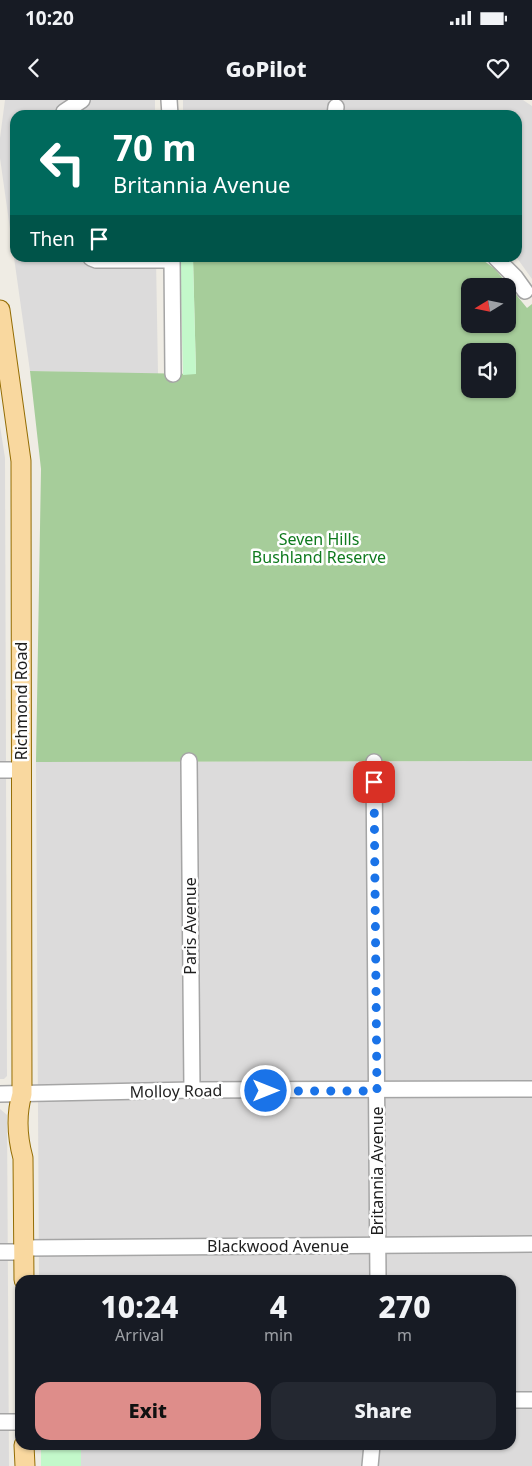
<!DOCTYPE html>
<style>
:root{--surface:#171b24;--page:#242831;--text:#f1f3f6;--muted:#9ea1a6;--accent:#de8d8a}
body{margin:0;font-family:"Noto Sans",sans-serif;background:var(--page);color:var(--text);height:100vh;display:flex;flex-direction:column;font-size:19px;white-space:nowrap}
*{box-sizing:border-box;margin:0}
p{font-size:16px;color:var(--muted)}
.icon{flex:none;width:28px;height:28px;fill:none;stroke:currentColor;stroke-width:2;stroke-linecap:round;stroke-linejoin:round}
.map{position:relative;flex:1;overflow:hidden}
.details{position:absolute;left:15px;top:1175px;width:501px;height:175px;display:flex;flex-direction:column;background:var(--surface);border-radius:15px;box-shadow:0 1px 4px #0004}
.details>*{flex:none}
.banner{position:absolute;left:10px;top:10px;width:512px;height:152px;border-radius:15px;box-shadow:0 1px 4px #0004;background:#00695c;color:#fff;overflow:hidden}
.needle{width:32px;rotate:260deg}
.fabs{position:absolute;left:461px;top:178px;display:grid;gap:10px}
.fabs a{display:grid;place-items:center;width:55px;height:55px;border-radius:10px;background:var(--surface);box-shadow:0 1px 4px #0004;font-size:25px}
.pin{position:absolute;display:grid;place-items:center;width:42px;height:42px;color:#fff;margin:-21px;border-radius:10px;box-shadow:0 2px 8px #0006}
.me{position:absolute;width:55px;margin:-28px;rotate:90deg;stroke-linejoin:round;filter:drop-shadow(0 0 4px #0008)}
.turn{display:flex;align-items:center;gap:18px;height:105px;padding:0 20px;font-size:22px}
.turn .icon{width:65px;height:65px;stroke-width:2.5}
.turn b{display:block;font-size:35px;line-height:42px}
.then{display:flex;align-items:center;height:48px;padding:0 20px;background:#0003;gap:10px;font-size:19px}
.eta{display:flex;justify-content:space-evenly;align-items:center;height:85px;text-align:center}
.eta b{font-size:30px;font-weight:800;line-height:35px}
.action{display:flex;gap:10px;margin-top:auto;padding:10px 20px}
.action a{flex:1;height:58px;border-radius:15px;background:var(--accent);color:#111;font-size:20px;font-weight:800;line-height:58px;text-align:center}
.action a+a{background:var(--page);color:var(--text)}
.status{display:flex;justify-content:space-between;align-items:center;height:35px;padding:0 25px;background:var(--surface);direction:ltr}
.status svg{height:14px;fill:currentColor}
header{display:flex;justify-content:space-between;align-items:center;height:65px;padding:0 20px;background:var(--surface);font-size:22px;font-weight:800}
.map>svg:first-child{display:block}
.residential{fill:#dcdbdb}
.forest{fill:#a6cd9a;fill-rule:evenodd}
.park{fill:#c3f8ca}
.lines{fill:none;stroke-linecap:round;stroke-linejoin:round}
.minor-casing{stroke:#a5a5a5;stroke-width:18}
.major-casing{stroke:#946d04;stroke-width:21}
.minor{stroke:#fff;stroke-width:15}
.major{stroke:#f9d89f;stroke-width:19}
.route{stroke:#1a73e8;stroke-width:9;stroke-dasharray:0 16.2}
.labels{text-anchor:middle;stroke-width:5;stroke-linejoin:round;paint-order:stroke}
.park-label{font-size:16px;fill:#0f7a1e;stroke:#fff}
.street-label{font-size:16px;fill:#1e1e1e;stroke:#fff}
</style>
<div class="status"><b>10:20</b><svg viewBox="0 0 49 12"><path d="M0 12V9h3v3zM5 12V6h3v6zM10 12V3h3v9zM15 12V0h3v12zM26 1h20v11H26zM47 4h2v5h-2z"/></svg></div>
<header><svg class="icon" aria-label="back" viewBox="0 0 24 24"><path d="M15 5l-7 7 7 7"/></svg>GoPilot<svg class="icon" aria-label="heart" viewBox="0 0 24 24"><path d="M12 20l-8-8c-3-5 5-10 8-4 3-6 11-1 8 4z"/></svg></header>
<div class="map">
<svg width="532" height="1366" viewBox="0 0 532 1366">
<rect width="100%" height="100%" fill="#efece4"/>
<!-- residential -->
<g class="residential">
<path d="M5,0h150v15h-140v143h141l2,116 -128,-3 -30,-213v-20z"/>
<path d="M183,0h340l9,6v173l-15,-21 1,-143h-335z"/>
<path d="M0,326l5,32 2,618 -3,3h-4z"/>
<path d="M532,661v705h-451v-21h430v-165h-472l-3,-518z"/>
<path d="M0,1009l7,6 2,351h-9z"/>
</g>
<!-- forest -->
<path class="forest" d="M193,158h287l15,11 32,39 5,-4v457l-496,1 5,-293 -11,-98 166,3zM470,186h38v38h-38zM470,251h38v38h-38z"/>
<!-- park -->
<g class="park">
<path d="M180,158h13l3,116 -13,1z"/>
<rect x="41" y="1345" width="40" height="21"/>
</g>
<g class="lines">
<!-- minor casing -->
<g class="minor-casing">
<g id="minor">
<path d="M169,0l1,15"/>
<path d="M64,12l18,-12"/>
<path d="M335,15l1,-8"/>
<path d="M91,158l5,2h76"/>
<path d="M172,158l1,116"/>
<path d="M496,158l19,19 10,14"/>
<path d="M189,661l3,329"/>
<path d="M374,662l4,518"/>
<path d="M0,670h21"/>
<path d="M0,994l192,-4 340,-1"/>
<path d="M23,1148l509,-4"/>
<path d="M0,1152h23"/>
<path d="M511,1300h21"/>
<path d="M0,1322h20"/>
<path d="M370,1366l2,-21"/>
</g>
</g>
<!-- major casing -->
<g class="major-casing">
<g id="major">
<path d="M0,210l21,151 1,633c-6,21 -5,42 1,64l1,122"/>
<path d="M24,1345l1,21"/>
</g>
</g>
<!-- minor -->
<use href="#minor" class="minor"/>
<!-- major -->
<use href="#major" class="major"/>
</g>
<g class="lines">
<!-- route -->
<path class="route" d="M266,991h111l-3,-309"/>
</g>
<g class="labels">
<!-- park labels -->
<g class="park-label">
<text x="319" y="445">Seven Hills<tspan x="319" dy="18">Bushland Reserve</tspan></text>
</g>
<!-- street labels -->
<g class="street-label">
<text transform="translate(21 601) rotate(-90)" y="6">Richmond Road</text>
<text transform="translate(190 826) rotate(-90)" y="6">Paris Avenue</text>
<text transform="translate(176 991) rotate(-1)" y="6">Molloy Road</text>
<text transform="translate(377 1071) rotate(-90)" y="6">Britannia Avenue</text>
<text x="278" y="1152">Blackwood Avenue</text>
</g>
</g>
</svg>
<div class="fabs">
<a><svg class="needle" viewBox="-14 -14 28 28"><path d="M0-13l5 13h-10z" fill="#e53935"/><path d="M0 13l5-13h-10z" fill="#9ea1a6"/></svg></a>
<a><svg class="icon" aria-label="sound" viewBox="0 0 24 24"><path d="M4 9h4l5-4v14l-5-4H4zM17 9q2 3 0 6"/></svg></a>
</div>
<div class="pin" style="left:374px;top:682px;background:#d93025"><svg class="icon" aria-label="arrive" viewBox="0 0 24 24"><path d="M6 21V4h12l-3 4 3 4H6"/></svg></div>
<svg class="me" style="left:266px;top:991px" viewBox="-20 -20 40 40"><circle r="17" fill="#1a73e8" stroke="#fff" stroke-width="3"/><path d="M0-11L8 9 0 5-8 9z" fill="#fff"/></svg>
<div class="banner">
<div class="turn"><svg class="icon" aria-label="left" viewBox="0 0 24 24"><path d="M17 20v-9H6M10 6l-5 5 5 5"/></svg><div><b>70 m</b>Britannia Avenue</div></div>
<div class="then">Then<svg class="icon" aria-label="arrive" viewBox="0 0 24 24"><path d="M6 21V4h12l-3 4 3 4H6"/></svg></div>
</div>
<section class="details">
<div class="eta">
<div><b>10:24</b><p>Arrival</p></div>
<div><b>4</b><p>min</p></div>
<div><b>270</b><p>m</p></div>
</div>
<div class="action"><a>Exit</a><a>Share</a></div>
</section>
</div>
